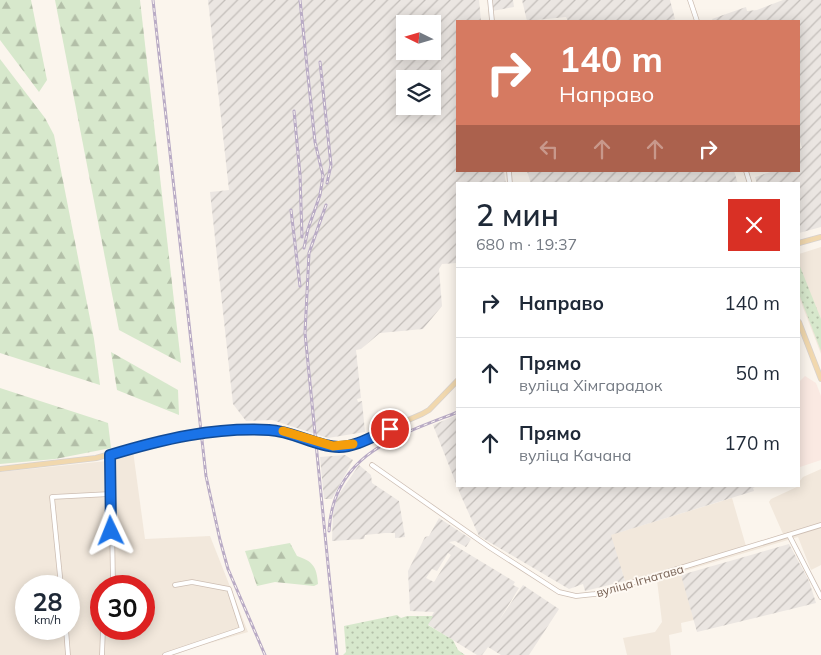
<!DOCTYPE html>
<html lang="ru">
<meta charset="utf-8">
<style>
:root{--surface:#fff;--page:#f2f2f3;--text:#1f2937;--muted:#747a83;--line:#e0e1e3}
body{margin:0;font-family:Mulish,sans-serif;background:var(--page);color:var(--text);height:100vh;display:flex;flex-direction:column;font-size:19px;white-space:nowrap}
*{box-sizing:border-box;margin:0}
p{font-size:16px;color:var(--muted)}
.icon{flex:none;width:28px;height:28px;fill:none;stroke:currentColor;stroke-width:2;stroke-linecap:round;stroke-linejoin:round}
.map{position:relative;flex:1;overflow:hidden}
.drawer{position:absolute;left:456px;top:182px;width:344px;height:305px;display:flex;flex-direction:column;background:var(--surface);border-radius:0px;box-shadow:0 2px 12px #0003}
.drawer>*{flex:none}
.guide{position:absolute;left:456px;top:20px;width:344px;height:152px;border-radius:0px;box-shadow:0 2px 12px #0003;background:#d67a61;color:#fff;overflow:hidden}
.needle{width:32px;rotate:275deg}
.tools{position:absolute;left:396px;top:15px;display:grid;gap:10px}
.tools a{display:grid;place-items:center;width:45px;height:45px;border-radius:0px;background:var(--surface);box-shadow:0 2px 12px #0003;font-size:25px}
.speed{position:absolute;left:15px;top:575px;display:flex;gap:10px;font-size:25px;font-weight:700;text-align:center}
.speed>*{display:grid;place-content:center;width:65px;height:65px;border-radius:50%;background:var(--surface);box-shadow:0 2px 12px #0003;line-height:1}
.speed small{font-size:12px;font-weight:400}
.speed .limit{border:8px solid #d22;background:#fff;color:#111}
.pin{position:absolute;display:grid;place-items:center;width:42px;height:42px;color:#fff;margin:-21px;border:2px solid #fff;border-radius:50%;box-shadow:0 1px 5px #0007}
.me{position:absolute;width:55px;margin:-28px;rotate:358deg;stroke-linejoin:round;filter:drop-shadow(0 0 4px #0008)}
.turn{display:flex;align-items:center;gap:18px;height:105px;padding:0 20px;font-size:22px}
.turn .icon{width:65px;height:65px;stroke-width:2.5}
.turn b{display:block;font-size:35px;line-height:42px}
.lanes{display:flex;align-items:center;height:48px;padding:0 20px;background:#0003;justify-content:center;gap:25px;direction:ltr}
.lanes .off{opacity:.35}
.round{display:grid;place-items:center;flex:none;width:52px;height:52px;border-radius:0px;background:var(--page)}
.head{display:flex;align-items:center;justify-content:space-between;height:85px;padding:0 20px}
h1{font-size:30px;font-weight:600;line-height:38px}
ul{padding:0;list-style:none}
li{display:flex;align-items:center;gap:15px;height:70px;padding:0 20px;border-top:1px solid var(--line)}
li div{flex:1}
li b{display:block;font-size:19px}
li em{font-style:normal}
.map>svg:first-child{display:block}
.residential{fill:#f2e8dc;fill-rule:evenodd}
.commercial{fill:#fae9e2}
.industrial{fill:url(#industrial-furrows);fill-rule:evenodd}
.grass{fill:url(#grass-dots)}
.forest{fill:url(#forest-firs)}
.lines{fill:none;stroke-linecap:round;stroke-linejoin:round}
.minor-casing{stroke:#cdbeb3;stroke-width:5.5}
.major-casing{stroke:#d8d2ce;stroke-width:6}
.minor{stroke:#fff;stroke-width:4}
.major{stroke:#f1d8ae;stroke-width:4.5}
.rail-casing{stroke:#b9abc5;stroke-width:3}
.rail{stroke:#fef9f3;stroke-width:1;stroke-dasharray:4;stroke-linecap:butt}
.route-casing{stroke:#114b97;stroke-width:12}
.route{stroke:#1a73e8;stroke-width:9}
.slow{stroke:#f59e0b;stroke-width:9}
.labels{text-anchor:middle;stroke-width:4;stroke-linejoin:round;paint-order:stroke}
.street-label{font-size:12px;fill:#745e51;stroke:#fef9f3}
</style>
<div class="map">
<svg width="821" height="655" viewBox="0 0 821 655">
<defs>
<pattern id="industrial-furrows" width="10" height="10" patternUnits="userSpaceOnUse" patternTransform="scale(1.25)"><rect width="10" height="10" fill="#ebe6e2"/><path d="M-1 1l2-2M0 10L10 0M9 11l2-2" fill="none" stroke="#c3beba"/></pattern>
<pattern id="grass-dots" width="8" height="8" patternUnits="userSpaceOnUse" patternTransform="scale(1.25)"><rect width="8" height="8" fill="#d7e8cc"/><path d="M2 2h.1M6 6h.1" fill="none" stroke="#b3bfa8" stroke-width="1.8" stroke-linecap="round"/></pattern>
<pattern id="forest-firs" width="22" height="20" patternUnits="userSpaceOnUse" patternTransform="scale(1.25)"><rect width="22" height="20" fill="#d7e8cc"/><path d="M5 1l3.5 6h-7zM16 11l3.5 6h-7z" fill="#b3bfa8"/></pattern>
</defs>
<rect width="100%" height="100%" fill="#fbf5ed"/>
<!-- residential -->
<g class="residential">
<path d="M821,247v107l-22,-57v-43z"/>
<path d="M133,451l12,88 65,-3 38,96 -79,23h-169v-183l107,-11zM26,586h43v43h-43zM101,586h43v43h-43z"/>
<path d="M821,469v96l-10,5 -13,-33 -117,35 13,48 -13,3 1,9 -13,3 2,20h-44l-4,-17 32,-6 7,-10 -5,-42 -30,7 -17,-52 122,-37 14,48 37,-12 -14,-32 2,-3 28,-13v-4l4,-5z"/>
</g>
<!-- commercial -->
<path class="commercial" d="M805,376l11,7 5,13v64l-21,7 -1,-85z"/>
<!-- industrial -->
<g class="industrial">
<path d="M208,0h271l2,21h-23v150h46l2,13h-48l-1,79 -15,1 -3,5 3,37 -19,23 -43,4 -19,16 -5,1 5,48 -4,1 1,3 4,-1 3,31 -37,6 -56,-18 -26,1 -13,-17 -23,-212 19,-2zM405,24h27v27h-27zM405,79h27v27h-27z"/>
<path d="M491,0h22l1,7 -22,4z"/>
<path d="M522,0h148l5,19 -7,2h-100l-2,-4 -39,4z"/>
<path d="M783,0h38v227l-22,6v-49h-42l-2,-7 19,-6h25v-22l3,-1 -3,-10v-117h-86l-1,-2 34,-12 1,4 10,-1z"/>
<path d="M527,171h207l4,13h-207z"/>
<path d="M457,415l1,71h299l-4,2 1,3 -143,44 14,46 -40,10 -2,-7 -14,5 -90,-53 -18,-40 -28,-71z"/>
<path d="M345,455l8,5 -21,39h-8l-4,-42z"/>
<path d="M359,465l12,10 1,8 27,18 6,36 -10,1v-5h-10l-20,2 -1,4 -32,2 1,-27 4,-17z"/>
<path d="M439,518l32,21 -5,8 -11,-6 -6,1 66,40 -2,3 6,3 -21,34 25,-37 36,24 -30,46h-28l-13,-8 -6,8h-5l-50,-31 7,-12 -24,-1 -2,-40 17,-34 4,-1zM448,553l3,2 -17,27 -8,-4 6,-9 5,2z"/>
<path d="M789,544l20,37 7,22 -119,29 -16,-57z"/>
</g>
<!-- grass -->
<g class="grass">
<path d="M799,264l22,55v32l-22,-57z"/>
<path d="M397,615l4,3 6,-2h26l-5,9 25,15 5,10 7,5h-122l3,-3 -2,-26z"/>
</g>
<!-- forest -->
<g class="forest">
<path d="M0,0h31l16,80 -8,12 -39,-52z"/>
<path d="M55,0h85l41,363 -62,-33z"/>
<path d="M0,59l45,59 9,17 40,204 6,46 -100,-32z"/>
<path d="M111,352l67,38 1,25 -62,-25z"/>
<path d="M0,388l108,35 3,25 -56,11 -55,5z"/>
<path d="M290,543l7,13c15,5 20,10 21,28l-4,2 -39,-4 -18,4 -12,-35z"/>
</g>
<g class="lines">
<!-- minor casing -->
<g class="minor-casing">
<g id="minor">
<path d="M490,0l2,21"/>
<path d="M690,0l7,21"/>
<path d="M509,171l1,13"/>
<path d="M746,171l4,13"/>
<path d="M111,455l2,131"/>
<path d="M372,465l117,82 70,45 17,4 19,-2 226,-69"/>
<path d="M789,535l32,62"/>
<path d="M61,586l-9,-89 58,-3"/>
<path d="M66,629l2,26"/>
<path d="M102,655l1,-26"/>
<path d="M165,655l77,-26 -13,-40 -37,-7 -17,3"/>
</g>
</g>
<!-- major casing -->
<g class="major-casing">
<g id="major">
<path d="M799,243l22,-6"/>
<path d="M799,322l22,57"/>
<path d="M0,469l96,-11 68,-19 78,-9 46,2 45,14 13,1 76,-33 7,-4 29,-30"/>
</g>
</g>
<!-- minor -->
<use href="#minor" class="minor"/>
<!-- major -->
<use href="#major" class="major"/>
<!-- rail casing -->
<g class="rail-casing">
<g id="rail">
<path d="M153,0l53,476 14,64 8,29 37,86"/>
<path d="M300,0l15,142 8,34 -3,19 -12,34 -4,19"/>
<path d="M320,62l11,103 -4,18"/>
<path d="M294,111l6,64 2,62"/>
<path d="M326,205l-17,48 -4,80 32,322"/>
<path d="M291,210l9,76"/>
<path d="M329,531c4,-77 68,-95 129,-119"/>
</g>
</g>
<!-- rail -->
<use href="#rail" class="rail"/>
</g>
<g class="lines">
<!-- route casing -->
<g class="route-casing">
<path id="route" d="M111,531l-1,-76c53,-16 104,-28 159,-25 24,1 48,17 70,17 17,0 36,-12 51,-18"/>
</g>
<!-- route -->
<use href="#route" class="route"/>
<!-- slow -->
<path class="slow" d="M283,431l50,15 20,-2"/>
</g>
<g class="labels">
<!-- street labels -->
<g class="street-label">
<text transform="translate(640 581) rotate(-16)" y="4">вуліца Ігнатава</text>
</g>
</g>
</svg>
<div class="tools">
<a><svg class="needle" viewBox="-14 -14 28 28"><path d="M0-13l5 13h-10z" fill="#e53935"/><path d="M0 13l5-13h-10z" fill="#747a83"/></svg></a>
<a><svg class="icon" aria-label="layers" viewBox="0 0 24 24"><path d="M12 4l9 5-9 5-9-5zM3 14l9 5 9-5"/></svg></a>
</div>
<div class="speed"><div>28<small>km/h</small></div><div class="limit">30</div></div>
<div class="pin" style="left:390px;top:429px;background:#d93025"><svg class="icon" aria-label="arrive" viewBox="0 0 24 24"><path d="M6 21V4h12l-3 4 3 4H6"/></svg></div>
<svg class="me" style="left:111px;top:531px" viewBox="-20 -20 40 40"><path d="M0-17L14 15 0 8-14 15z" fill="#1a73e8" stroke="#fff" stroke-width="4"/></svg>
<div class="guide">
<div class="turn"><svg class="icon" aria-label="right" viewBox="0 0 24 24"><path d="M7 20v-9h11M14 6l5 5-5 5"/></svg><div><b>140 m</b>Направо</div></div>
<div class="lanes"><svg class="icon off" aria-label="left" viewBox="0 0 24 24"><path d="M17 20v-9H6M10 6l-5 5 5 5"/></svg><svg class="icon off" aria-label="ahead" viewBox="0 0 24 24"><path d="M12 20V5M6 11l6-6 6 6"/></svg><svg class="icon off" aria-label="ahead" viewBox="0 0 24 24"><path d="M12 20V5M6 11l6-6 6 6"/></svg><svg class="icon" aria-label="right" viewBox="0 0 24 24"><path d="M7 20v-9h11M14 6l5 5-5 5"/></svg></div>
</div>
<section class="drawer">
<div class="head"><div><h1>2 мин</h1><p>680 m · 19:37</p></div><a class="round" style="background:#d93025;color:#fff"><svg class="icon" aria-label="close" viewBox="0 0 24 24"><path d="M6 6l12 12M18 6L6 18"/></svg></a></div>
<ul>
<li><svg class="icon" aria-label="right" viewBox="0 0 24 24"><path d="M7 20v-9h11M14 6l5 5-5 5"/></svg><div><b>Направо</b></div><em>140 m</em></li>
<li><svg class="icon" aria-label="ahead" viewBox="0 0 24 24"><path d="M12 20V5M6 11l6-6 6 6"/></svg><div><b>Прямо</b><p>вуліца Хімгарадок</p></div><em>50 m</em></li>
<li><svg class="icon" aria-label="ahead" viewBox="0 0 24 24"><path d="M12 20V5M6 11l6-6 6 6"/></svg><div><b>Прямо</b><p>вуліца Качана</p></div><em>170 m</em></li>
</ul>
</section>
</div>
